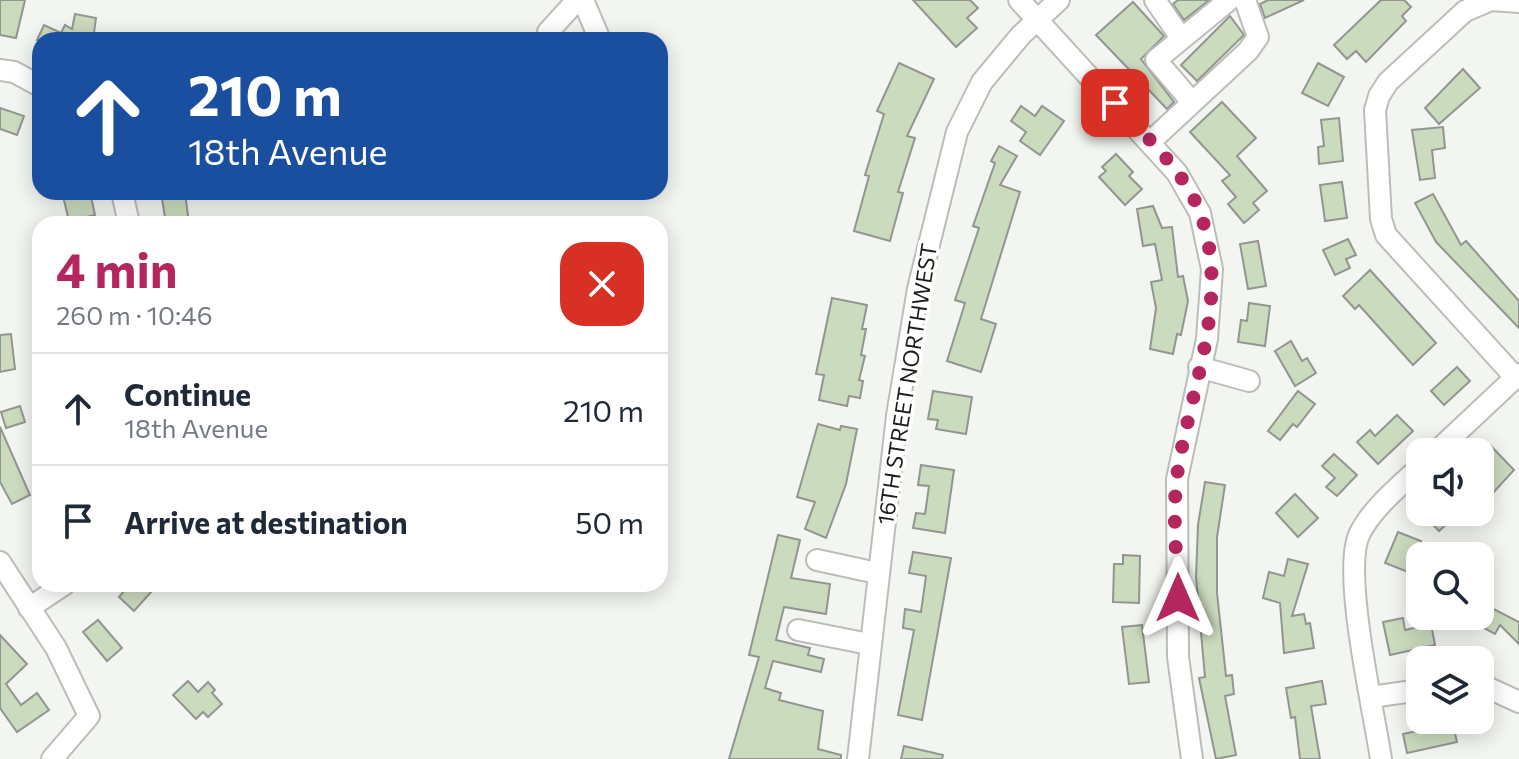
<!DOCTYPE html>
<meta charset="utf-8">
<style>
:root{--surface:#fff;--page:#f6f6f7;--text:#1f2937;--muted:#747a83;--line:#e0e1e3;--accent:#b4275e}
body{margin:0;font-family:Commissioner,sans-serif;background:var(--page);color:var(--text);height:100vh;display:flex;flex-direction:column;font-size:30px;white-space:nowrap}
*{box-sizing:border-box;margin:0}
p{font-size:26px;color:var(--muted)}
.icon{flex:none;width:44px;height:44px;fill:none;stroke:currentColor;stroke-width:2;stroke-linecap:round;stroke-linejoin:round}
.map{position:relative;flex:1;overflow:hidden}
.sheet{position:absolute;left:32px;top:216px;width:636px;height:376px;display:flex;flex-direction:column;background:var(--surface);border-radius:24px;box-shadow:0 4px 20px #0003}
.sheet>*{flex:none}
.guide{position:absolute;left:32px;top:32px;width:636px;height:168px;border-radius:24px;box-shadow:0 4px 20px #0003;background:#1a4fa0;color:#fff;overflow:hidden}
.controls{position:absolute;left:1406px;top:438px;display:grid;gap:16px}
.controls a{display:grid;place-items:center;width:88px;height:88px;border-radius:16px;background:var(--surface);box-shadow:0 4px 20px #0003;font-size:40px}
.pin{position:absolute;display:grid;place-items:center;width:68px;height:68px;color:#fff;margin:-34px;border-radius:16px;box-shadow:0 4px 12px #0006}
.me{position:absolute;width:88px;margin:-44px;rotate:0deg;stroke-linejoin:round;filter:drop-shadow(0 0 6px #0008)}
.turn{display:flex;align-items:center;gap:28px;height:168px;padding:0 24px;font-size:36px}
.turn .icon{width:104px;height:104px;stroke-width:2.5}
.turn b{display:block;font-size:56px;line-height:68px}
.round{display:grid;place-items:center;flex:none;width:84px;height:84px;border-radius:24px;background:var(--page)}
.summary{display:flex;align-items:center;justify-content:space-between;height:136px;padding:0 24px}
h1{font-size:48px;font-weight:700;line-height:60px;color:var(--accent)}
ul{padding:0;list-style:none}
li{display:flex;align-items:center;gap:24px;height:112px;padding:0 24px;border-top:2px solid var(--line)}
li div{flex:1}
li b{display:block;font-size:30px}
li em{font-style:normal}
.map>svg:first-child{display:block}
.building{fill:#cbdbbe;stroke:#939690;stroke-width:2}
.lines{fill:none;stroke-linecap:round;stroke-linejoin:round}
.minor-casing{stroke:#bbbeb8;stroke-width:24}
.minor{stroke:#fff;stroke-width:20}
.route{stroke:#b4275e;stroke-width:14;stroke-dasharray:0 25.2}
.labels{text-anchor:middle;stroke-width:7;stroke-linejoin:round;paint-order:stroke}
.street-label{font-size:22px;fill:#1d1e1c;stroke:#fff}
</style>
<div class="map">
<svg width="1519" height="759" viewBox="0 0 1519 759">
<rect width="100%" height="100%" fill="#f3f6f0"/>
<!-- building -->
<g class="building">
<path d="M0,0h25l-9,38 -16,-3z"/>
<path d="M913,0h57l8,8 -11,10 10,10 -21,19z"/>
<path d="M1178,0h31l-25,20 -11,-16z"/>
<path d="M1268,0h36l-39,18 -5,-14z"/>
<path d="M1381,0h23l7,7 -9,9 4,5 -40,41 -10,-11 -9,8 -13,-14z"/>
<path d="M1133,2l31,34 -23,23 33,43 -7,7 -71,-74z"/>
<path d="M75,14l21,4 -3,22h-56l7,-15 17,8 4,-8 7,4z"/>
<path d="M1230,16l14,19 -47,46 -16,-16z"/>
<path d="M899,63l35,16 -27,57 8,2 -17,54 5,1 -13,48 -36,-10 15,-55 -4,-1 19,-61 -7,-3z"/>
<path d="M1318,63l26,14 -16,29 -26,-13z"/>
<path d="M1463,69l17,19 -41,36 -14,-16z"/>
<path d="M1222,102l34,36 -19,18 30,35 -14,12 6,7 -15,13 -16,-19 8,-7 -14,-16 8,-6 -40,-43z"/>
<path d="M1021,106l14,10 7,-10 22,15 -24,34 -20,-14 6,-9 -15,-11z"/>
<path d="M0,108l24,8 -7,19 -17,-6z"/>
<path d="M1339,118l4,43 -24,3 -1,-17 6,-1 -3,-26z"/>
<path d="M1443,127l2,21 -13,2 3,28 -15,2 -8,-50z"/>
<path d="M999,146l18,10 -17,29 20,7 -39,127 15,5 -15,48 -34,-11 18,-58 -10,-3 24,-72 -6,-2 22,-63 -4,-2z"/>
<path d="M1116,154l17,18 -4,4 13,13 -17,16 -26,-28 7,-6 -4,-4z"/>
<path d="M1342,182l5,36 -22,3 -5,-36z"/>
<path d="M62,192h28l5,23 -26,6z"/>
<path d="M161,192h24l4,32h-23z"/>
<path d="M1433,194l28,51 5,-4 53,60v27l-83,-86 -21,-39z"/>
<path d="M1153,206l9,22 10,-1 6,50 5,-1 5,25 -7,34 -4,-1 -4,20 -23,-5 6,-41 -5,-26 11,-2 -7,-36 -12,2 -6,-37z"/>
<path d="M1348,239l8,16 -10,4 4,9 -15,7 -12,-25z"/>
<path d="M1258,241l8,45 -18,3 -8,-45z"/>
<path d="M1370,270l66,73 -23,22 -54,-60 -4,4 -12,-13z"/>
<path d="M832,298l35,7 -5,24h4l-5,26 4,1 -6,24 4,1 -3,17 -11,-2 -2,10 -28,-6 5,-25 -8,-1z"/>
<path d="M1249,303l21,3 -5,40 -27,-4 3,-22 6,1z"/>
<path d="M11,334l4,35 -15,3v-37z"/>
<path d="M1291,341l11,20 5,-3 9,15 -21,13 -20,-35z"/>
<path d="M1457,367l13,14 -26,24 -13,-14z"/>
<path d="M933,391l39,6 -6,37 -30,-5 2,-9 -10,-1z"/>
<path d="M1298,391l17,13 -18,23 -4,-3 -13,16 -12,-9z"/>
<path d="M20,406l5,16 -19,6 -5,-16z"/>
<path d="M1397,415l16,16 -35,33 -21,-22 13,-12 5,6z"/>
<path d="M818,424l22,6 1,-4 16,3 -11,55 -20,54 -21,-9 10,-27 -18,-5z"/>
<path d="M0,427l30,68 -18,9 -12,-22z"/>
<path d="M1490,445l24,25 -22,24 -12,-13v-27z"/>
<path d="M1334,454l23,21 -20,21 -11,-9 9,-9 -13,-12z"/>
<path d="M921,465l33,5 -9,63 -32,-5 3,-15 9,1 4,-28 -11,-1z"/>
<path d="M1205,482l20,3 -8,52v56l9,83 6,-1 2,19 -9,2 11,59 -20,4 -17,-81 6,-1 -9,-100 2,-52z"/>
<path d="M1295,494l23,24 -20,19 -22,-24z"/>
<path d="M1421,512h39l-21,19z"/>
<path d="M1398,532l23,9 -13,31 -23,-9z"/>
<path d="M778,535l22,5 -9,38 39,6 -4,30 -42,-7 -8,33 34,8 -2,7 16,4 -3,13 -48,-11 -8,27 16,5 -2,7 44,11 -5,38 23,6v4h-112l30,-102 -10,-2z"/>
<path d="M913,552l38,6 -29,162 -24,-5 16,-85 -11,-2 2,-19 16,3 5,-36 -17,-3z"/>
<path d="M1123,555l17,1 -1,47 -26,-1 1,-38h9z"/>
<path d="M1288,559l20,5 -16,52 12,-2 2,10 4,-1 4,25 -30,5 -4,-50 -17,-5 6,-26 15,4z"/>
<path d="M130,584h14l8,7 -18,20 -15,-14z"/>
<path d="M1480,602l39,20v22l-19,-19 -5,9 -33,-18h18z"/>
<path d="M1403,618l2,12 26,-6 4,21 -45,10 -7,-33z"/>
<path d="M98,620l24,28 -15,13 -24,-29z"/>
<path d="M1142,625l7,57 -20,2 -7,-57z"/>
<path d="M0,635l27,29 -21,20 15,21 16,-12 12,17 -32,22 -17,-24z"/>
<path d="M188,681l10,11 10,-10 7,8 -3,3 10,11 -14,13 -5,-5 -7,7 -23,-24z"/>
<path d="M1322,681l4,23 -15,2 9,53h-20l-5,-42 -4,1 -5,-30z"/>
<path d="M1452,720l5,22 -50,11 -4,-19 33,-7 -1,-6z"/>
<path d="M904,746l39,9 -1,4h-41z"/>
</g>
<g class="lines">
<!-- minor casing -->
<g class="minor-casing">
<g id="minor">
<path d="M583,0l17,40"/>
<path d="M1019,0l158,173 23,40 12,56 -5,70 -30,140 1,178 14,102"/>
<path d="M1155,0l26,38"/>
<path d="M548,32l29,-32"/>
<path d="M0,70l14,2 26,14"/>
<path d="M1192,102l-36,-42 73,-60"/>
<path d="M1150,142l98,-91 10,-14 -13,-37"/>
<path d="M122,192l7,32"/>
<path d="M1199,367l50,14"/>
<path d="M1515,377l-129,-142 -5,-16 -6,-109 4,-14 9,-14 77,-71 26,-11 28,2"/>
<path d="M1436,452l83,-78"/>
<path d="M817,560l60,13"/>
<path d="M0,562l56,86 33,68 -37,43"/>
<path d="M29,608l36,-24"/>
<path d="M798,630l71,14"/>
<path d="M1480,684l39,18"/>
<path d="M1371,697l49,-7"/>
<path d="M858,759l39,-343 21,-127 39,-157 25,-50 39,-47 38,-35"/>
<path d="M1381,759c-7,-47 -39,-185 -22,-224 12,-26 40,-48 61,-68"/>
</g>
</g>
<!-- minor -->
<use href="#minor" class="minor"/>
</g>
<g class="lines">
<!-- route -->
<path class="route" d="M1115,103c30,33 70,68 85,110 32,86 -11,178 -23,263 -5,39 0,82 1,122"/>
</g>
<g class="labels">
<!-- street labels -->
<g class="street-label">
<text transform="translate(907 384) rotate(-81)" y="8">16TH STREET NORTHWEST</text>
</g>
</g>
</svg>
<div class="controls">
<a><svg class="icon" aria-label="sound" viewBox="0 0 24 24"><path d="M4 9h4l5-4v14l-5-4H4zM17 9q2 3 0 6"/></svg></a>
<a><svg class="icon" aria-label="search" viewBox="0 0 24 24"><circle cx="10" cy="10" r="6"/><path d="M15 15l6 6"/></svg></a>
<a><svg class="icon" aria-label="layers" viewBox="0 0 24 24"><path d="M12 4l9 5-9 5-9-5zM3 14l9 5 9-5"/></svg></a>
</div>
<div class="pin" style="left:1115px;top:103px;background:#d93025"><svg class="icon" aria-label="arrive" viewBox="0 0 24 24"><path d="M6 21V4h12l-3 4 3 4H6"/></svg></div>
<svg class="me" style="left:1178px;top:598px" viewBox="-20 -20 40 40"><path d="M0-17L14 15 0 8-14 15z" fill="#b4275e" stroke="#fff" stroke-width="4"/></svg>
<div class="guide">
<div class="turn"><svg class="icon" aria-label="ahead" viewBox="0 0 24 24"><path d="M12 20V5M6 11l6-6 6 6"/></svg><div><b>210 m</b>18th Avenue</div></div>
</div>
<section class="sheet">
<div class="summary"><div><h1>4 min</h1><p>260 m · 10:46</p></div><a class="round" style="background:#d93025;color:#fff"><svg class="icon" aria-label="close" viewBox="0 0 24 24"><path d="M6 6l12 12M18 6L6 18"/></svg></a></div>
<ul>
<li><svg class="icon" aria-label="ahead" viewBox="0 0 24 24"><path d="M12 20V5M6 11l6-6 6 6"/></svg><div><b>Continue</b><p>18th Avenue</p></div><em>210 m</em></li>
<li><svg class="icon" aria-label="arrive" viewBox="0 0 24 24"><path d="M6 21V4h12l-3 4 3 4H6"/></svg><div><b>Arrive at destination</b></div><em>50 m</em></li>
</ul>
</section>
</div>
